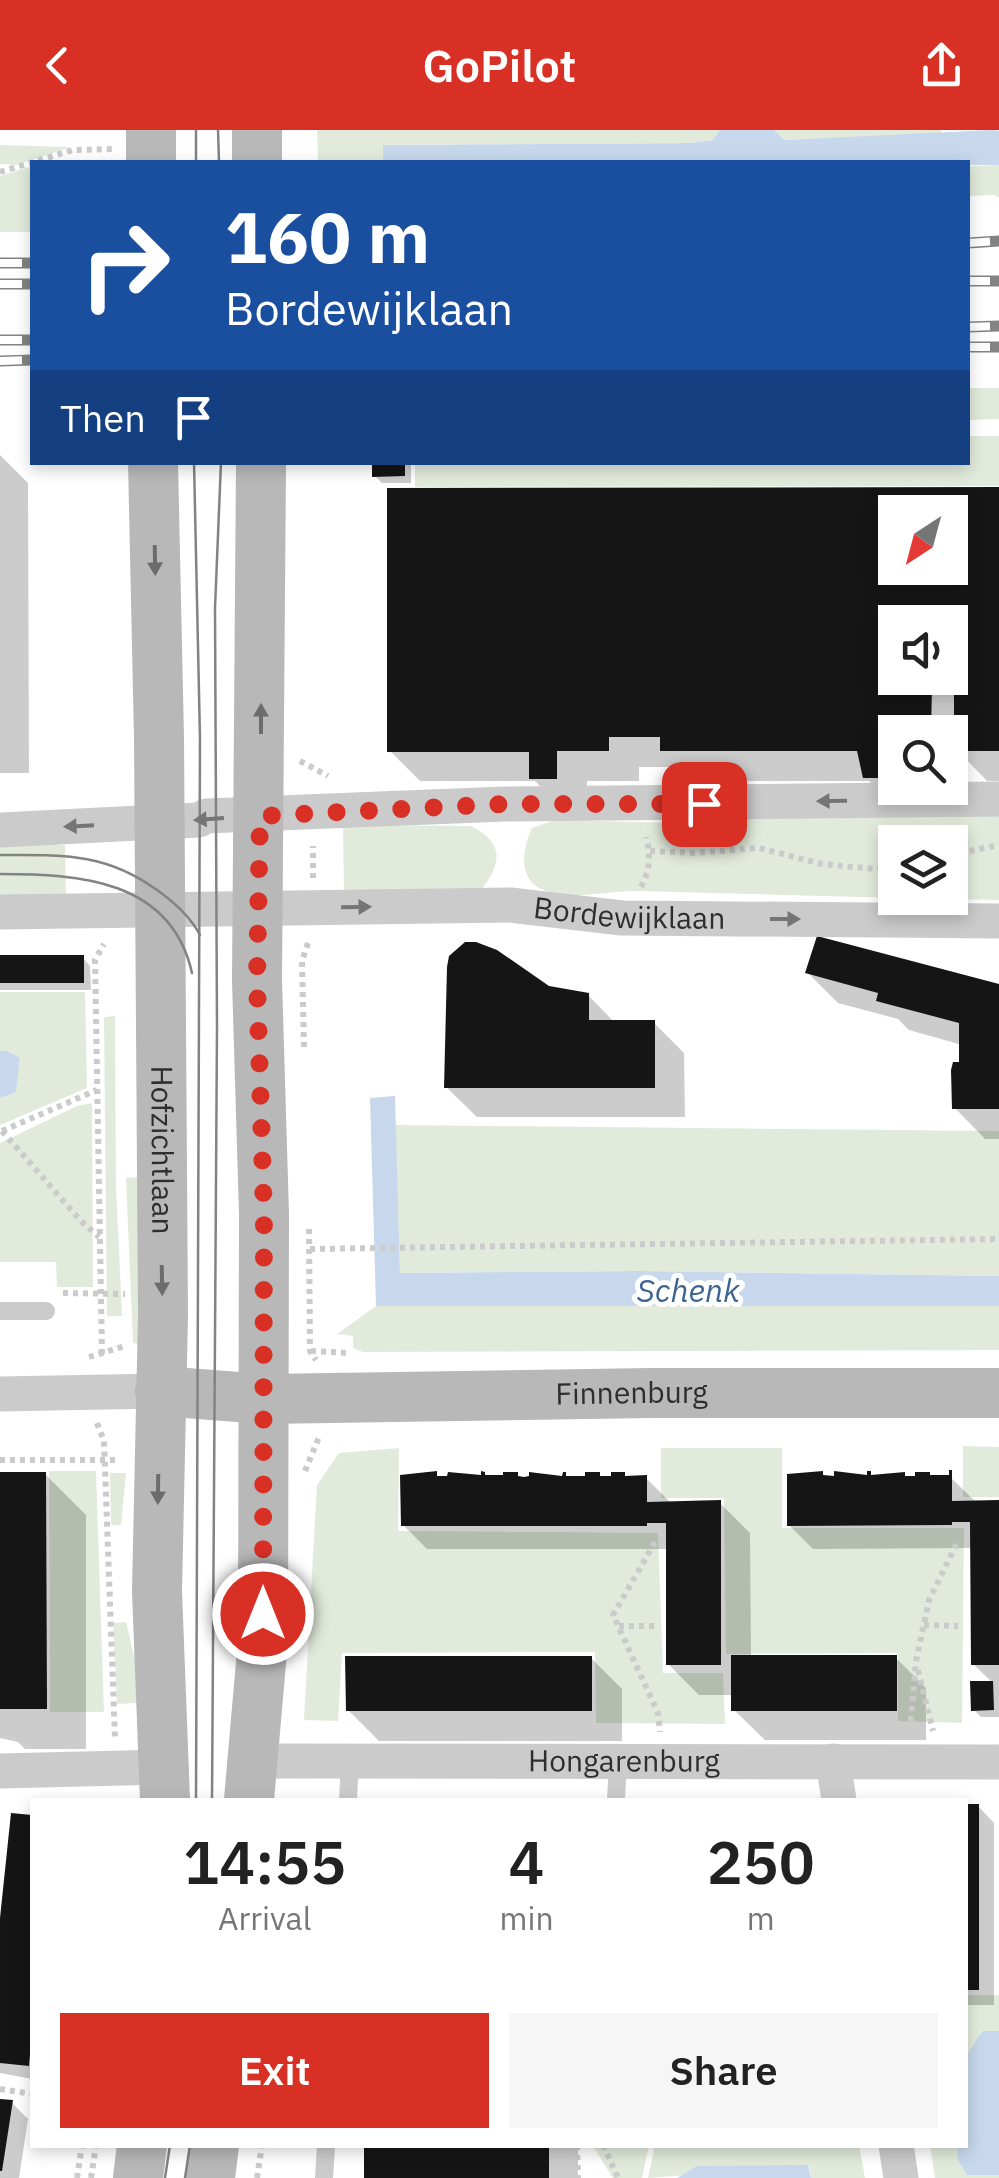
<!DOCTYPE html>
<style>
:root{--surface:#fff;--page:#f6f6f6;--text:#222;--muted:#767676;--accent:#d93025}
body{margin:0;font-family:"IBM Plex Sans",sans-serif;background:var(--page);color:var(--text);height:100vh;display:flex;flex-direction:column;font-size:38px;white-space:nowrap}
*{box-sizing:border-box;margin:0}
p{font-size:32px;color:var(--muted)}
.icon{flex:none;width:55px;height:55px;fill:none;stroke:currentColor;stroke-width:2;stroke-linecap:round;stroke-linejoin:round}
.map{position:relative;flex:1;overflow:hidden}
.drawer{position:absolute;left:30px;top:1668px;width:938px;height:350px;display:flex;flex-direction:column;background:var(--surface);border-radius:0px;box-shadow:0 5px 15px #0003}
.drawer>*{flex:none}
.top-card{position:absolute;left:30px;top:30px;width:940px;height:305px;border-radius:0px;box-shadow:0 5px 15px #0003;background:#1a4fa0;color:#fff;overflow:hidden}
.needle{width:65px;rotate:216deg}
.controls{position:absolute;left:878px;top:365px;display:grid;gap:20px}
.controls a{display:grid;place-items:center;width:90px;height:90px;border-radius:0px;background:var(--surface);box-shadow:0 5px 15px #0003;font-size:50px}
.pin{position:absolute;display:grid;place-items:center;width:85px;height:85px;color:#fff;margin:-42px;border-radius:20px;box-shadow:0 5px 15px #0006}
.me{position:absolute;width:110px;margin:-55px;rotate:0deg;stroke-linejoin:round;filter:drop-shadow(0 0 8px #0008)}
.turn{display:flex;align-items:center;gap:35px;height:210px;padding:0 30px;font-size:45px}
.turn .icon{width:130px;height:130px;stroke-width:2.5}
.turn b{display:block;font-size:70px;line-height:85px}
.then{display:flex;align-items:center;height:95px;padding:0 30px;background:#0003;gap:20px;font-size:38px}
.eta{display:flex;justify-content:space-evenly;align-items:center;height:170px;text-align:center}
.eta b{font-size:60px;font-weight:600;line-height:70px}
.cta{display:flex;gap:20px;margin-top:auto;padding:20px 30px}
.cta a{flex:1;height:115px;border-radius:0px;background:var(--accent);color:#fff;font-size:40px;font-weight:600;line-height:115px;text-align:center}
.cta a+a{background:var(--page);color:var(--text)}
header{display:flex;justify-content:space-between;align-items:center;height:130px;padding:0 30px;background:var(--accent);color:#fff;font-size:45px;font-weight:600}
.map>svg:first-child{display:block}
.green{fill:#e2ebdb;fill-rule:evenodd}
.water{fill:#c7d8ec}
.shadow{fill:#0003;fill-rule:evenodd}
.building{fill:#151515;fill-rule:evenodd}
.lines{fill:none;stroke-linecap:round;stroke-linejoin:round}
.path{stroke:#cbcbcb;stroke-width:6;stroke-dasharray:5 5;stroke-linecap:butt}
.lane{stroke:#cbcbcb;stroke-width:18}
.street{stroke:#cbcbcb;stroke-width:35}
.secondary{stroke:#b8b8b8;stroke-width:50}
.tram{stroke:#838383;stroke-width:2.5}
.rail-casing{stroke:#838383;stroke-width:11}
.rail{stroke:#fff;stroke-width:8;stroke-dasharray:22;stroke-linecap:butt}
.oneway{fill:#6c6c6c}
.oneway2{fill:#757575}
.route{stroke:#d93025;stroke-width:18;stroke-dasharray:0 32.4}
.labels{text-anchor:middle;stroke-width:10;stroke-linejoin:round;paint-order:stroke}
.street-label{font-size:30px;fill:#2e2e2e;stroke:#fff}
.water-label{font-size:32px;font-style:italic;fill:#3b6490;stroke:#fff}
</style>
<header><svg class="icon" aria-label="back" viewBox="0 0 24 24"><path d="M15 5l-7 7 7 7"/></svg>GoPilot<svg class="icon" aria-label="share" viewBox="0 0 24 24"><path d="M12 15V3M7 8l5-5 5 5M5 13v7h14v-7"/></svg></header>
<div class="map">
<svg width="999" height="2048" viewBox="0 0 999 2048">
<rect width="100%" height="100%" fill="#fff"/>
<!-- green -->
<g class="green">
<path d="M317,0h403l-7,10 -21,3 -308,2 -1,17h-65z"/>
<path d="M774,0h167v4l-158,6z"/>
<path d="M0,15l71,2 -55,18 -16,-1z"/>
<path d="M999,35v33l-4,-3 -27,1v-30z"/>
<path d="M32,36v66h-32v-56z"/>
<path d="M968,258h31v31l-31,1z"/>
<path d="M968,306h31v50l-584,1v-25h553z"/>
<path d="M765,682l234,2v86c-120,-2 -240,-6 -360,-9 -30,-1 -71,11 -98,-2 -24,-12 -18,-41 -9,-61l23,-8 126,3zM895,712h55v56h-55z"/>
<path d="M343,695l128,1c34,17 31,38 9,65l-136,4z"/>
<path d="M0,714l65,1 1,52 -66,-1z"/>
<path d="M0,862h85l2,96 -87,37v-27l16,-7 4,-32 -13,-8h-7z"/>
<path d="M115,886l1,171 6,129h-15l-3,-299z"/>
<path d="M92,973l1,184h-36l-1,-25h-56v-119l77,-37z"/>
<path d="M395,995l604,6v145l-360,-5 -239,2z"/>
<path d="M139,1047l-1,167 -5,-1 -7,-165z"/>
<path d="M376,1176h623v44l-636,2 -10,-4v-12l-16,-2z"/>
<path d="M963,1316l36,1v50h-36z"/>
<path d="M399,1318l-1,83 260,2 5,140h60l2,51 -129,-1 -1,-71 -253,1 -4,68 -34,-1 13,-235 22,-32z"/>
<path d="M661,1318h121v80h182l-2,195 -64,-2v-68l-172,1 -2,-156h-63z"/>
<path d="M49,1341h47l8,241h-54z"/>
<path d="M110,1343h16l-5,52h-10z"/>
<path d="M126,1492l14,60 -3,21 -20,1 -4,-81z"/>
<path d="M965,1865h34v36h-18l-16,41z"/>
<path d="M592,2015h57l-7,33h-29z"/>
<path d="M655,2015h204l6,33h-54l-2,-12 -161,12z"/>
<path d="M930,2015h28l-1,14 10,16h32v3h-64z"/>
</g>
<!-- water -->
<g class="water">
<path d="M720,0h54l10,10 208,-10 7,1v34l-616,-3v-17l309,-2 21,-3z"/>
<path d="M0,921h7l13,7 -4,34 -16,6z"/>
<path d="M395,966l5,177 239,-2 360,5v30h-623l-6,-208z"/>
<path d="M982,1901h17v144h-32l-10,-16 1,-14h7l2,-90z"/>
<path d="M808,2035l3,13h-134l20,-12z"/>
</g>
<!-- shadow -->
<g class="shadow">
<path d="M0,325l28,28 1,290h-29z"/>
<path d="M375,332h36v21h-29l-7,-7z"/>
<path d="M390,360h609v291h-12l-26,-27v13h-11v-35h-55l1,76 -27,-27h-176l-14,-14h-40v14h-52v27h-25l-27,-27h-115l-30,-30zM895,382h55v56h-55zM895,492h55v56h-55z"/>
<path d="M0,828h83l7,8 1,24h-91z"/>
<path d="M808,843l191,14v152h-14l-30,-31 7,-63 -53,-15 -11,-11 -60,-16z"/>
<path d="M548,858l40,7 27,28h39l30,30 1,64h-208l-31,-30z"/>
<path d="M822,1343l5,5 90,1 12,-5 4,4h18l25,24h23v215h-18l-8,-8 20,-26 -20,-19v-116l-160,1 -24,-24z"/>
<path d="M0,1344h45l41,41v234h-61l-7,-7 -18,-4z"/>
<path d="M436,1344l4,5 77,-4 5,4 65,-1 12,-3 4,4h10v-4l33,3 25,25h49l30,30 1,125h145l30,30v52h-161l-31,-30v-15h-35l-31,-31v-115h-241l-24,-24z"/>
<path d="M591,1528l31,31v52h-243l-31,-31z"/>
<path d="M965,1676h13l16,17v182h-29z"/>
<path d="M14,1686l18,2v261l-32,-6v-133z"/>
<path d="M0,1971l12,2 16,16 -9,59h-19z"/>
<rect x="366" y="2015" width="212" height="33"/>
</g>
<!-- building -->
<g class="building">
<path d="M372,332h33v14l-33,1z"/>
<path d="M999,357v264h-45v-65h-22l-1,46h-36v19h-8l8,27h-32l-6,-27h-197v-14h-51v14h-52v28h-28v-27h-142v-264zM895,382h55v56h-55zM895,492h55v56h-55z"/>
<path d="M817,806l182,48v125h-47l-1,-39 2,-8h6v-39l-83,-22 2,-8 -73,-20z"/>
<path d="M465,812h11l21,8 52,36 40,7v27h66v68h-211l3,-121 2,-11z"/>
<rect x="0" y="825" width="84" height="28"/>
<path d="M949,1340h3v31l47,-1v165h-28l-1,-143h-18v3l-165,1v-52l36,-3v4l11,1v-5l33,4v-4h4v4l34,-3v4h10v-4h15v3h19z"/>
<path d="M437,1341v5h10l1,-4 33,3v-4l4,1v3h18v-3h15v4l6,1 5,-1v-4l33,4 1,-4h3v4h19v-4h15v4h11v-4h14v4l22,-1v27l74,-2v165h-55v-142h-19v3h-246l-1,-51z"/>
<path d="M0,1342h46l1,237h-47z"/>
<rect x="731" y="1525" width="166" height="56"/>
<path d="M345,1526h247v55h-246z"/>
<path d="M970,1551h23l1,29 -23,1z"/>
<rect x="965" y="1674" width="14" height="186"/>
<path d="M11,1683l21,2v216l-3,35 -29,-3v-145z"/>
<path d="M0,1969l13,1 -11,71h-2z"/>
<rect x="364" y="2015" width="185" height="33"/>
</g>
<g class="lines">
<!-- path -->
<g class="path">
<path d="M0,42l73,-22 41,-1"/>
<path d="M300,631l28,15"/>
<path d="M650,721l45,2 64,-5 63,16 53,5 20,-3"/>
<path d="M950,725l49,-10"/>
<path d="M313,748v-32"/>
<path d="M641,757c9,-16 10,-33 5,-50"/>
<path d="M304,917l-2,-86 7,-21"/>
<path d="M2,1001l79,90 18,16"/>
<path d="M2,1001l95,-41"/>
<path d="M309,1099l1,122 6,9"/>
<path d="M310,1119l689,-10"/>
<path d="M63,1163l62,1"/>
<path d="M311,1221l37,2"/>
<path d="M102,1224l-7,-394 9,-16"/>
<path d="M89,1227l36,-11"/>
<path d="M97,1293l7,18 11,298"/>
<path d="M0,1330h120"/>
<path d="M305,1341l14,-34"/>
<path d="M655,1412l-42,73 45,98 2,19"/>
<path d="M924,1495l34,1"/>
<path d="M619,1496h39"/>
<path d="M918,1540l15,61"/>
<path d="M910,1601l6,-70 13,-61 29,-59"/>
<path d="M0,1959l32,5"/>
<path d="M577,2015l1,33"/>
<path d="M603,2015l15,33"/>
<path d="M77,2048l5,-33"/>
<path d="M91,2048l5,-33"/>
<path d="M257,2048l5,-33"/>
</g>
<!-- lane -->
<g class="lane">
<path d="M0,1181h46"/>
<path d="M348,1670l2,-39"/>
<path d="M616,1670l2,-37"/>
<path d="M324,2048l2,-33"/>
</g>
<!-- street -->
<g class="street">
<path d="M0,700l199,-10 7,-4 299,-12 494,-5"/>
<path id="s1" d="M0,782l510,-7 112,13 377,3"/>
<path d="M0,1264l160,-3"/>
<path id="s2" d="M252,1631l747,1"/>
<path d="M833,1631l6,39"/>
<path d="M0,1641l165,-4"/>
<path d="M896,2015l5,33"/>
</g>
<!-- secondary -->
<g class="secondary">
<path d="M151,0v32"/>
<path d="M257,0v32"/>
<path id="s3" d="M153,332l6,276 4,577 -6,276 8,209"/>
<path id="s4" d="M160,1261l105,8 385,-6h349"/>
<path d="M249,1670l14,-160 1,-426 -7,-234 4,-518"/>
<path d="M138,2048l4,-33"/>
<path d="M210,2048l4,-33"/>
</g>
<!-- tram -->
<g class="tram">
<path d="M218,0l1,32"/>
<path d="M196,32v-32"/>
<path d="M194,332l6,277 -4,1061"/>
<path d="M0,725c61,0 105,-3 157,35 17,12 33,26 43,45"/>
<path d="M0,744c78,0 171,5 192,99"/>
<path d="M212,1670l5,-773 -2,-419 6,-146"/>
<path d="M165,2048l5,-33"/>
<path d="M185,2048l5,-33"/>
</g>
<!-- rail casing -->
<g class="rail-casing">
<g id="rail">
<path d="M968,113l31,-2"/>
<path d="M0,133h32"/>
<path d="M968,151h31"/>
<path d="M0,154h32"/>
<path d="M968,197l31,-1"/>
<path d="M0,210h32"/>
<path d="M968,217h31"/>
<path d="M0,231l32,-1"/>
</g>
</g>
<!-- rail -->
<use href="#rail" class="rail"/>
</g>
<!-- one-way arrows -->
<defs><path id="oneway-solid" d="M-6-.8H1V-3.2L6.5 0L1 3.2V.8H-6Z" transform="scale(2.5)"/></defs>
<g class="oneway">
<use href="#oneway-solid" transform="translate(155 430) rotate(89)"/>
<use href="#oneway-solid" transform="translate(261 589) rotate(-90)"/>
<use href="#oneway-solid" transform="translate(162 1150) rotate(89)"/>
<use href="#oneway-solid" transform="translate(158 1359) rotate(91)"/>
</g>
<g class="oneway2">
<use href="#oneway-solid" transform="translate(832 671) rotate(179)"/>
<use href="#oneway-solid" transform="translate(209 689) rotate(176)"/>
<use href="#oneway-solid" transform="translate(79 696) rotate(177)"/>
<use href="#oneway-solid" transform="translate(356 777) rotate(-1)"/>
<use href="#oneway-solid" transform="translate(785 789)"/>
</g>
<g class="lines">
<!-- route -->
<path class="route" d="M263,1484l1,-400 -7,-234 3,-164 244,-12h200"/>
</g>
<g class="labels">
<!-- street labels -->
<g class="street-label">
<text dy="10" stroke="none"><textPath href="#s1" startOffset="630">Bordewijklaan</textPath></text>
<text dy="10" stroke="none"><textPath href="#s3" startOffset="688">Hofzichtlaan</textPath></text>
<text dy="10" stroke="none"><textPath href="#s4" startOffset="472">Finnenburg</textPath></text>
<text dy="10" stroke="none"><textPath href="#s2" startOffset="372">Hongarenburg</textPath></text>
</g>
<!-- water labels -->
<g class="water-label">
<text x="688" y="1172">Schenk</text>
</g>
</g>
</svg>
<div class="controls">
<a><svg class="needle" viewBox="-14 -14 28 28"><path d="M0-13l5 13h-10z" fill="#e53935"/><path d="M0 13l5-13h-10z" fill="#767676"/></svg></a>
<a><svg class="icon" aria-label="sound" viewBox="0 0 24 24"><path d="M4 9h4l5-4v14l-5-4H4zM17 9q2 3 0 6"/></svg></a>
<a><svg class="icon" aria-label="search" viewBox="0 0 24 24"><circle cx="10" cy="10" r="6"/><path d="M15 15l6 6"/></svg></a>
<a><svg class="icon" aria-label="layers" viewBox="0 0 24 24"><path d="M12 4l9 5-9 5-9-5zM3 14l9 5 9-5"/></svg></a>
</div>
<div class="pin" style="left:704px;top:674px;background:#d93025"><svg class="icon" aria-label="arrive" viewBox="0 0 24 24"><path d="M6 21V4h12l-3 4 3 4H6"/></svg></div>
<svg class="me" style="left:263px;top:1484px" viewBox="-20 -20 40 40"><circle r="17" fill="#d93025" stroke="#fff" stroke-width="3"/><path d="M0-11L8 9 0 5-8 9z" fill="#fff"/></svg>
<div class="top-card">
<div class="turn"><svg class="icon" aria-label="right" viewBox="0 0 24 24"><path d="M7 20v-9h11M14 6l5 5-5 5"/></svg><div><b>160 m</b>Bordewijklaan</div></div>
<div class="then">Then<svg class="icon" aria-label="arrive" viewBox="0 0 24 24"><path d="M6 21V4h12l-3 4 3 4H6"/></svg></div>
</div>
<section class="drawer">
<div class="eta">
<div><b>14:55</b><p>Arrival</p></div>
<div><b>4</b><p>min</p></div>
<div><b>250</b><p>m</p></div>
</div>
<div class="cta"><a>Exit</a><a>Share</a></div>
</section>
</div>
